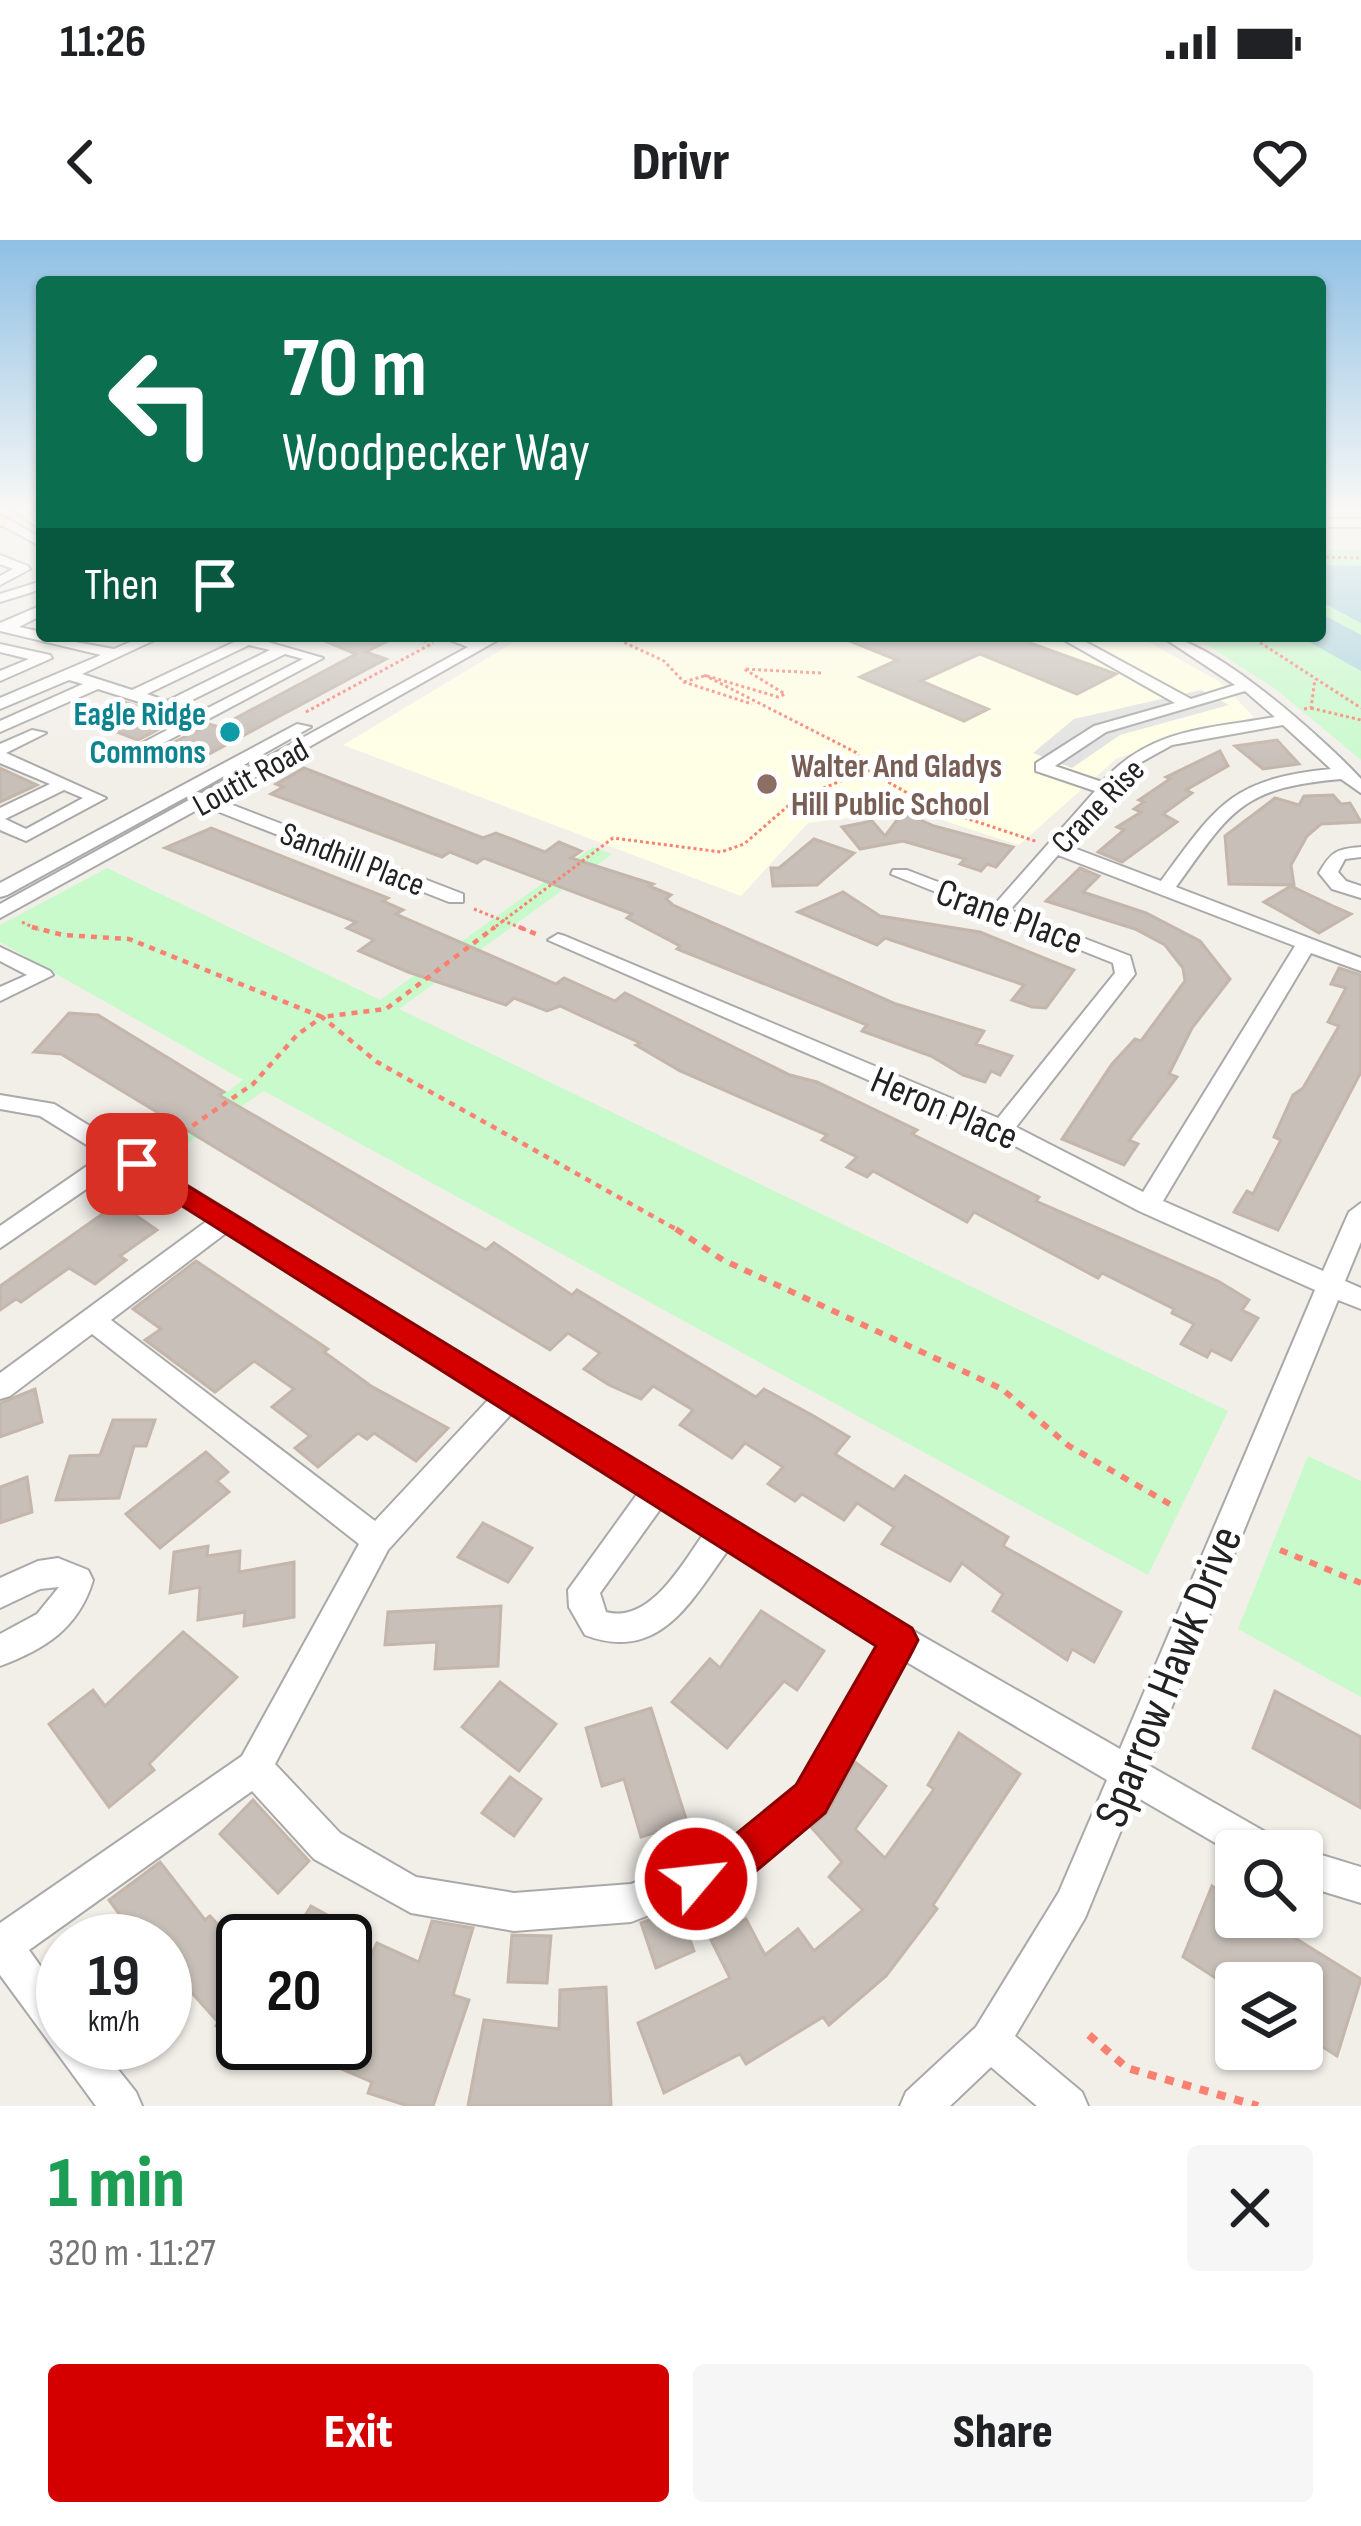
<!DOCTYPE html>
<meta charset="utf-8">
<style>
:root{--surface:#fff;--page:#f6f6f6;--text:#202124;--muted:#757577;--accent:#d40000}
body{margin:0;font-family:"Sofia Sans Condensed",sans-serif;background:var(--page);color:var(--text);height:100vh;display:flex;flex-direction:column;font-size:45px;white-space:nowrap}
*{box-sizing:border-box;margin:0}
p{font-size:39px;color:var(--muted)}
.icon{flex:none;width:66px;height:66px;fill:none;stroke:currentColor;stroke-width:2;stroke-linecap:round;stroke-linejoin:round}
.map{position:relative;height:1866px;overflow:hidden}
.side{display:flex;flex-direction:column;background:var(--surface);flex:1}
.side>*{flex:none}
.guide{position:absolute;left:36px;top:36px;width:1290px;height:366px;border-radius:12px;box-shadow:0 3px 9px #0004;background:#0b6e4f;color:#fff;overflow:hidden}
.buttons{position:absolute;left:1215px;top:1590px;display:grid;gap:24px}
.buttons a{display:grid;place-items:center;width:108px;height:108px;border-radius:12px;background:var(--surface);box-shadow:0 3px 9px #0004;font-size:60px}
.speed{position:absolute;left:36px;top:1674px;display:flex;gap:24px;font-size:60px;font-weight:700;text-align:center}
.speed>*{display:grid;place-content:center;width:156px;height:156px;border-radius:50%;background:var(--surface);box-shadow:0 3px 9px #0004;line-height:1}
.speed small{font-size:30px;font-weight:400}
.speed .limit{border:6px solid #111;border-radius:18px;background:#fff;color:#111}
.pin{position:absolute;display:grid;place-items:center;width:102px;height:102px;color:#fff;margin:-51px;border-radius:24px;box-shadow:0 6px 18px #0006}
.me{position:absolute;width:132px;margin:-66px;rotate:62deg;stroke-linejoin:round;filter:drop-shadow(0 0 9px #0008)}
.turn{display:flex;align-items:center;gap:42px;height:252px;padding:0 48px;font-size:54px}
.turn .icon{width:156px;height:156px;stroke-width:2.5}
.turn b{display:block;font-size:84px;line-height:102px}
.then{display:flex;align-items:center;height:114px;padding:0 48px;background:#0003;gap:24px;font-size:45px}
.round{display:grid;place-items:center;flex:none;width:126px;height:126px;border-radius:12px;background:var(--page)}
.headline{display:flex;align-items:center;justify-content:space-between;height:204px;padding:0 48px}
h1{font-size:72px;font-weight:800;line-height:90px;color:#1e9e55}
.action{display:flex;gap:24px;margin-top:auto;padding:24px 48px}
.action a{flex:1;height:138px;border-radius:12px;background:var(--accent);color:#fff;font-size:48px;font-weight:800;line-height:138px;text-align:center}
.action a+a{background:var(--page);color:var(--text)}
.status{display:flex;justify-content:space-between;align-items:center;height:84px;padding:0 60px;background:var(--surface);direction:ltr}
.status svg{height:33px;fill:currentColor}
header{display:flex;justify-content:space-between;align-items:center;height:156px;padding:0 48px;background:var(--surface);font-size:54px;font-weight:800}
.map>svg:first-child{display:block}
.education{fill:#ffffe5}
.park{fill:#c8facc}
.parking{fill:#e2e2e2}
.water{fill:#aad3df}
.building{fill:#c7bfb8;stroke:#c4b6ab;stroke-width:3}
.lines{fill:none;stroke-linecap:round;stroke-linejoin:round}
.minor-casing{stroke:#a9a9a9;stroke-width:4}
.major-casing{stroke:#a06b00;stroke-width:4}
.path-far3{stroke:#fa8072;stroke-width:3;stroke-dasharray:3 3;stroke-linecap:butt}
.path-far2{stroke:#fa8072;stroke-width:4.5;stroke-dasharray:6 6;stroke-linecap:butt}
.path-far1{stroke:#fa8072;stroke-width:6;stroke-dasharray:8 8;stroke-linecap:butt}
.path{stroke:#fa8072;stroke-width:8;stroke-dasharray:9 9;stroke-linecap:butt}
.minor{fill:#fff;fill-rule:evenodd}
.major{fill:#fcd6a4;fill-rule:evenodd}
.route{fill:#d40000;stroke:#8a0000;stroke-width:3}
.culture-dot{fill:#0f9aa8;stroke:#fff;stroke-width:4.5}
.education-dot{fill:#8d6e63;stroke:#fff;stroke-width:4.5}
.labels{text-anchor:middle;stroke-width:10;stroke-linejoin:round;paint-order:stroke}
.far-culture-label{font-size:33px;font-weight:bold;fill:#0d838f;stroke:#fff;text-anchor:end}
.far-education-label{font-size:33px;font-weight:bold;fill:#785e54;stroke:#fff;text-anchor:start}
.far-street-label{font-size:33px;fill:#222;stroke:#fff}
.street-label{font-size:39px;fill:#222;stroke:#fff}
.near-street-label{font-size:48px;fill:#222;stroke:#fff}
</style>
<div class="status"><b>11:26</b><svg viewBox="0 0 49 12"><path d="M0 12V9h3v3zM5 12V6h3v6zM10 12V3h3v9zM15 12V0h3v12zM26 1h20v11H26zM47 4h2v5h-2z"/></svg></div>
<header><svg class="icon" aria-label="back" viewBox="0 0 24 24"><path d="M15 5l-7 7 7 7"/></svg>Drivr<svg class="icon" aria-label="heart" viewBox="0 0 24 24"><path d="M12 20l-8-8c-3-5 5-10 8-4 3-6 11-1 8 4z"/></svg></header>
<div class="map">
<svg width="1361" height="1866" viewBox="0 0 1361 1866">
<rect width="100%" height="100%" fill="#f2efe9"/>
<!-- education -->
<path class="education" d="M524,396h614l82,46 34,35 -137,41 -98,87 -108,-35 -103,13 -67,73 -398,-151z"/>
<!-- park -->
<g class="park">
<path d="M1320,310h41v210l-83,-69 -85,-55h127z"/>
<path d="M593,607l19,7 -213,155 829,402 -80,164 -884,-484 -92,63 -16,-10 87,-64 -243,-138v-17l107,-57 273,132z"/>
<path d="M1308,1216l53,25v216l-123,-68z"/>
</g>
<!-- parking -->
<path class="parking" d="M1201,450l28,15 -109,30 -48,33 -39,-15 41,-34z"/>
<!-- water -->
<g class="water">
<path d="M1320,325l41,1v57l-41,-22z"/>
<path d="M1320,373l41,22v36l-62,-35h21z"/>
</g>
<!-- building -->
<g class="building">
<path d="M313,396h85l-32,16 20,7 -192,103 -33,-13 48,-25 10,3 137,-73z"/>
<path d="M1011,396l105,38 -39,20 -97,-40 -59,27 67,28 -24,12 -104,-44 37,-17 -57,-23z"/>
<path d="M121,461l57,18 -40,21 -55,-21z"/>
<path d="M1277,500l22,24 -36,5 -28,-23z"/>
<path d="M1220,511l8,15 -42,24 6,3 -29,21 14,8 -55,40 -24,-10 26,-22 -7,-3 24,-15 -7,-3 10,-7 -5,-2 31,-21 -4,-2z"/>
<path d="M0,528l37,17 -37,17z"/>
<path d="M304,528l179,70 13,-5 49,19 14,-10 22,9 -10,7 82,26 -4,2 22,9 -5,4 7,6 223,99 88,27 -8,13 36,12 -12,19 -9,-4 -6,11 -22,-7 -32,-19 -69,-25 5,-6 -190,-76 3,-3 -53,-28 5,-4 -148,-56 -7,5 -27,-11 -8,5 -171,-63 12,-7 -7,-3z"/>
<path d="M1333,555l8,9 9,-1 11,19 -40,2 -14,12 -16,29 3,20 -65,-1 -4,-48 50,-38 24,7 5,-9z"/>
<path d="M903,572l31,14 79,21 -17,20 -9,-3 -6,7 -21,-7 5,-5 -62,-18 -43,8 -18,-22 30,-6 13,15z"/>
<path d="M211,588l177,70 -5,3 20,9 -7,4 160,70 8,-6 51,23 10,-8 165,82 27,7 100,48 -5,4 127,63 -3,4 182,80 31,19 -7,10 16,8 -27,42 -20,-10 -4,7 -26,-13 13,-20 -22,-11 2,-4 -72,-36 -4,5 -124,-66 -7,10 -94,-51 -6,6 -20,-10 10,-10 -35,-17 5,-5 -147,-64 -44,-26 4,-2 -80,-37 -13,5 -33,-13 -8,7 -98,-33 -49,-21 15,-11 -27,-12 9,-6 -191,-74z"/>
<path d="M814,599l40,14 -37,32 -44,1 -2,-18h8z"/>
<path d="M1080,628l19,8 -16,16 63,21 54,28 30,38 -38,49 -23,46 8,3 -48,63 9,4 -14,21 -62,-26 50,-75 23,-25 6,2 44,-60 -2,-13 -18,-23 -30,-16 -89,-28z"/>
<path d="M1291,646l42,20 18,8 -32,19 -55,-31z"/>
<path d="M843,652l37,24 100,16 94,38 -28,38 -14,-1 -20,-7 12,-15 -139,-47 -8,7 -79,-33z"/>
<path d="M1339,728l22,7v97l-83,158 -44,-18 13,-21 6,3 28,-54 -7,-3 19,-42 10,-7 36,-62 -11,-4 18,-34 -15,-4z"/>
<path d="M69,773l29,2 126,77 -5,3 267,155 8,-7 78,52 5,-5 179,107 8,-8 48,26 37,22 -14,17 59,36 11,-14 103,61 -5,9 118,66 -27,50 -22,-13 -5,11 -74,-49 10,-17 -41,-31 -12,18 -68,-37 12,-17 -37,-24 -13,17 -42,-26 -7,7 -27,-17 15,-17 -38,-24 -13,15 -52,-33 13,-15 -40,-24 -12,13 -32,-14 -25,-16 16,-16 -32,-20 -18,17 -489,-296 -27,-2z"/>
<path d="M118,963l39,27 -37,26 6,4 -31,24 -26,-16 -48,34 -5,-3 -16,11v-24z"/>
<path d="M196,1021l132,88 -4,3 47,34 77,42 -32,33 -42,-28 -7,6 -9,-6 -40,34 -23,-19 15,-12 -38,-29 22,-18 -40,-28 -39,31 -70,-52 16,-11 -28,-20z"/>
<path d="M35,1149l7,33 -42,15v-34z"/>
<path d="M113,1180h42l-9,26h-12l-15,52 -63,2 14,-44 30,-1z"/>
<path d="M206,1212l22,20 -11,9 12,11 -69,56 -34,-34z"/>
<path d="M27,1237l5,35 -32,11v-36z"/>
<path d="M483,1283l49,25 -24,34 -50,-25z"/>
<path d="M208,1306l-1,10 33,-5 -1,21 55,-10v55l-50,9 1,-14 -47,8 2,-33 -30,6 4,-41z"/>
<path d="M501,1366l-3,60 -63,3 2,-27 -52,3 3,-33z"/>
<path d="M761,1371l63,40 -27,39 -13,-9 -57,67 -55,-46 38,-43 10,9z"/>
<path d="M183,1392l54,45 -88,87 5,6 -45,37 -60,-83 44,-34 12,16z"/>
<path d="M500,1442l56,42 -37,47 -57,-44z"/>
<path d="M1275,1451l86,46v71l-108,-60z"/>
<path d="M651,1468l36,114 -46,15 -17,-58 -22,7 -16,-58z"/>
<path d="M959,1493l61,41 -87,131 4,4 -51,67 -57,49 -6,-8 -77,47 -6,-10 -76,39 -26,-70 92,-45 -19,-38 35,-21 19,36 33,-26 16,22 49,-41 -34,-33 13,-15 -31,-35 16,-14 28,-51 31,24 -31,43 30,29 49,-69 -6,-4z"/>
<path d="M510,1537l31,22 -27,37 -32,-23z"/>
<path d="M253,1560l56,61 -31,32 -58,-59z"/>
<path d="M160,1622l45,58 5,-4 33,35v93l-27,-18 2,-4 -53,-59v-22h-26l-30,-41z"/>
<path d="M1212,1646l24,15v16h25l100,62 -24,77 -35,-22v-51h-66v8l-53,-34z"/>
<path d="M311,1666l38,21 -8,14h-52z"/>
<path d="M679,1669l15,42 -38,17 -15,-45z"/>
<path d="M432,1681l41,7 -20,67 16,5 -36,106h-25l-40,-13 4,-11 -90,-39h63v-36l32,-64 42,19z"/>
<path d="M512,1695l39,1 -4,47 -39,-1z"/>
<path d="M606,1747l5,119h-143l16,-86 75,9 1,-39z"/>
</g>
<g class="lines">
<!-- minor casing -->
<g class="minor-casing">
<g id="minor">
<path d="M9,267h14l19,13v10z"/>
<path d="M0,275l42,23v9l-42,-23z"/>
<rect x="1320" y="279" width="41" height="8"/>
<path d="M0,315l28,11 2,3 -30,16v-9l13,-7 -13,-5z"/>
<path d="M42,341v8l-42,13v-8z"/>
<path d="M42,365v10l-23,12 23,5v4l72,13 30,-13h19l-81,38 50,16 115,-54 76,22 -186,99 -8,-5 2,-3 59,-31 -92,-29 -98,43v-11l83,-37 -14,-4 -69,29v-11l101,-43 -101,-24v-8zM249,405l21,5 -103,51 -20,-7zM285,414l18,5 -101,52 -20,-6z"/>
<path d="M439,396l39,5 9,-5h18l-288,163 246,95v8h-14l-245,-96 -204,112v-14l189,-104 -1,-4 -181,99 -7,2v-14l297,-159 14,3 -115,65 6,1 266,-146z"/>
<path d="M1057,396h18l116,63 44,-14 -74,-49c49,0 166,106 200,143v14l-20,-14c-100,9 -109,30 -165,108l185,71v13l-50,-18 -148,248 160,70 26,-59 12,-9v39l-16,39 16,7v21l-23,-9 -190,465 128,73 5,13h-45v4l-101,-59 -50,122 -70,118 67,56 6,14h-51l-46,-39 -41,39h-50l6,-14 70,-65 83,-135 48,-112 -202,-119 -82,150 -82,69 -110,42 -117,9 -103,-18 -97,-54 -62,-68 -223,159 34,48v45h34l39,49 6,14h-46l-96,-131v-52l242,-167 117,-212 -267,-210 -82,62 -10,3v-26l207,-152 -87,-55 -120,82v-22l103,-71 -63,-39 -40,-7v-14l54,9 856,525 210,120 195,-459 -176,-79 -145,-76 -446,-195 10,-6 7,2 433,182 117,-145 -2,-10 -222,-89 2,-4h14l88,34 100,-113 -59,-20v-8l58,-37 81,-23zM1245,451l30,26c-67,12 -125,11 -173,65l-47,-16 51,-34zM1283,485l48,44c-100,10 -114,36 -170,112l-95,-36 70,-80 36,-20zM1058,615l237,91 -152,246 -127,-65 119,-153 -5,-18 -120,-46zM226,993l263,166 -114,122 -264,-201zM512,1173l126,80 -70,97 1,17 16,28c74,28 105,-32 143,-85l151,95 -80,142 -83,66 -85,31 -117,9 -98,-16 -76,-44 -65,-69 113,-214zM661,1268l42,27c-21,29 -53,89 -97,77l-6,-19z"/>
<path d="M0,404l50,11 2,3 -52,23v-10l29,-12 -29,-7z"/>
<path d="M32,490l14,3 -40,20 100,45 -80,43 -26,-11v-22l50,-24 -50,-21v-19zM64,550l19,8 -57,31 -21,-10z"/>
<path d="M1361,607v10l-16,2 -7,13 8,9 15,5v12l-29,-9 -13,-16c12,-21 17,-24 42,-26z"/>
<path d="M0,707l50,24 3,4 -53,26v-14l27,-12 -27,-14z"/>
<path d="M58,1318l30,12 5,10c-14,48 -48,69 -93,86v-32l37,-20 22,-27 -19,2 -40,19v-30l38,-17z"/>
<path d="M1302,1609l59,18v36l-59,-18v-34h-5z"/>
</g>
</g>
<!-- major casing -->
<g class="major-casing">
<path id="major" d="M0,276l7,2v6l-7,2z"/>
</g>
<!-- path-far3 -->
<g class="path-far3">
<path d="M1320,317l41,1"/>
<path d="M406,396l22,6"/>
<path d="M541,396l78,4 45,21 20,21 68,22"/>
<path d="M1250,396l111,72"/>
<path d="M821,433l-77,-4 41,25 -7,3 -74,-22 153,78 10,17"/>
<path d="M684,442l20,-6"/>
<path d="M1311,468l50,12"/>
<path d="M1304,469l7,-1 4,-29"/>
<path d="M306,472l127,-69"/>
<path d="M474,669l52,21"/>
<path d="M22,682l17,8"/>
<path d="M491,690l122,-92 108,14 23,-8 51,-44 72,-30 65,37 106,35"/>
</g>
<!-- path-far2 -->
<g class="path-far2">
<path d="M32,687l31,8 66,4 193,78 64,-8 109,-82"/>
<path d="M519,687l22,9"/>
<path d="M153,913l100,-69 44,-49 25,-18 55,45 304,170"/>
</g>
<!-- path-far1 -->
<g class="path-far1">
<path d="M676,989l47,31 279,129 67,57 106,61"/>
<path d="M1280,1310l81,33"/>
</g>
<!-- path -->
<path class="path" d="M1089,1795l38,33 131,38"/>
<!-- minor -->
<use href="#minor" class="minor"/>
<!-- major -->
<use href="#major" class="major"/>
</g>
<!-- sky -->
<linearGradient id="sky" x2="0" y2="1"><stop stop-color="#8fc0e4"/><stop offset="0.51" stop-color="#f9f8f5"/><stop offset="1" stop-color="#f9f8f5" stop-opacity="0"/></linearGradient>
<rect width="1361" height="528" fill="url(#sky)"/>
<!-- route -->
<path class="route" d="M137,915l775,473 6,12 -6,12 -87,161 -82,69 -47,18 -15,-6 -6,-15 6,-15 34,-13 81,-66 80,-139 -749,-475 -4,-7z"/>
<!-- markers -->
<circle class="culture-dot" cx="230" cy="492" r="12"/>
<circle class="education-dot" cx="767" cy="544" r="12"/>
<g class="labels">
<!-- far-culture labels -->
<g class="far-culture-label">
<text x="206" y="485">Eagle Ridge<tspan x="206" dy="38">Commons</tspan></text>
</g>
<!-- far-education labels -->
<g class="far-education-label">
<text x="791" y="537">Walter And Gladys<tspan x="791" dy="38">Hill Public School</tspan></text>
</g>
<!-- far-street labels -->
<g class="far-street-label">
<text transform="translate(250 536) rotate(-29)" y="12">Loutit Road</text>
<text transform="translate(1097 565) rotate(-46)" y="12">Crane Rise</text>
<text transform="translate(353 618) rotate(21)" y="12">Sandhill Place</text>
</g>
<!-- street labels -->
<g class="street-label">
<text transform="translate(1010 675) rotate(20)" y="14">Crane Place</text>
<text transform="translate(945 867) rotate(23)" y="14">Heron Place</text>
</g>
<!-- near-street labels -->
<g class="near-street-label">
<text transform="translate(1167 1436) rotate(-68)" y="17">Sparrow Hawk Drive</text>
</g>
</g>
</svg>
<div class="buttons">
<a><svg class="icon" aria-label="search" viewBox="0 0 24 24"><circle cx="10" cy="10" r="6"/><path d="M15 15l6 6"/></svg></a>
<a><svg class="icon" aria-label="layers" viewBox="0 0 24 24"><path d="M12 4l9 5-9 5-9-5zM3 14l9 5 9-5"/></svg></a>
</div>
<div class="speed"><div>19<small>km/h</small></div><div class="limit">20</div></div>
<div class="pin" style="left:137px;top:924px;background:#d93025"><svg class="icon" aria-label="arrive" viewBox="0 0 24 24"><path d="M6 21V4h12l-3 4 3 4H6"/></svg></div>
<svg class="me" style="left:696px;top:1639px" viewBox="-20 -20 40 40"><circle r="17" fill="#d40000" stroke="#fff" stroke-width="3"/><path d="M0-11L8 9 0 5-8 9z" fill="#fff"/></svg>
<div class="guide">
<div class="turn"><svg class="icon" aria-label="left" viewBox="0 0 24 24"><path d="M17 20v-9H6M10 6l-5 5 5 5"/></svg><div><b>70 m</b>Woodpecker Way</div></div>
<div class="then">Then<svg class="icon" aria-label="arrive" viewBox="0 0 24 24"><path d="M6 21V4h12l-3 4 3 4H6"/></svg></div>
</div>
</div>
<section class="side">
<div class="headline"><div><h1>1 min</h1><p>320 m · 11:27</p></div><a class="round"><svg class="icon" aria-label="close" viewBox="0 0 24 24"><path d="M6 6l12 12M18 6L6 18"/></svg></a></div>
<div class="action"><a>Exit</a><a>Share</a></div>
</section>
